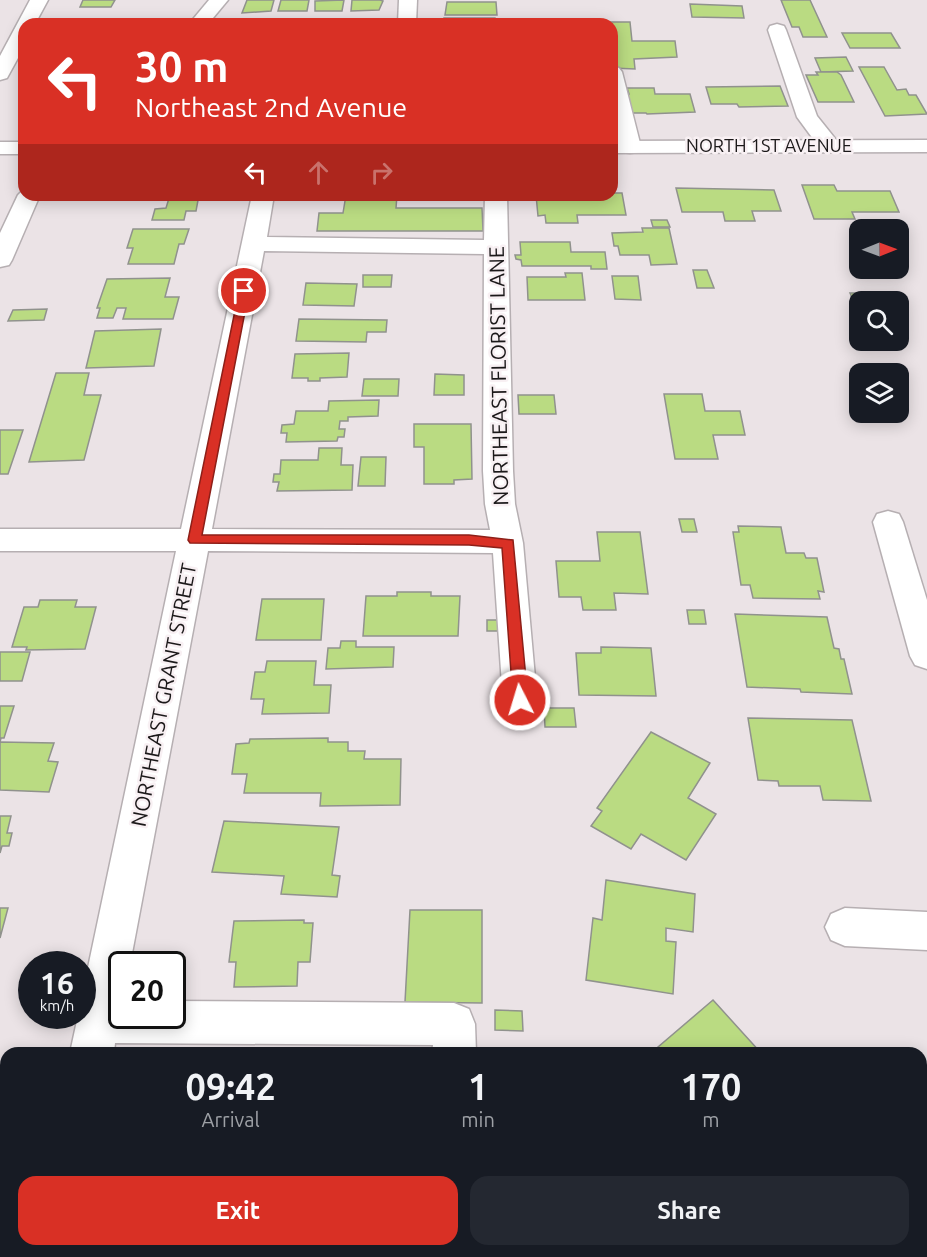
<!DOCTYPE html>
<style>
:root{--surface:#171b24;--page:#242831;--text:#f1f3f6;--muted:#9ea1a6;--accent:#d93025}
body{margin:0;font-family:Ubuntu,sans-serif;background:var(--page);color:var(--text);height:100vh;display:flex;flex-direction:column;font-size:22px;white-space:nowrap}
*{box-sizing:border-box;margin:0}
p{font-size:20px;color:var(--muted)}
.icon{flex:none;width:33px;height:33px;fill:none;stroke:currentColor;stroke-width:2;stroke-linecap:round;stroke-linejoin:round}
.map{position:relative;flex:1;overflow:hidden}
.side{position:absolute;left:0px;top:1047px;width:927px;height:210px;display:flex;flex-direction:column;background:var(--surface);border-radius:18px 18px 0 0;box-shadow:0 3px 15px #0003}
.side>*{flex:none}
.hud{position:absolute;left:18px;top:18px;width:600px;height:183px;border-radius:18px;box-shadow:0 3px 15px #0003;background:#d93025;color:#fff;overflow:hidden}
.needle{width:39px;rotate:89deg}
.buttons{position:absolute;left:849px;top:219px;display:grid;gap:12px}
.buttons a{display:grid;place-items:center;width:60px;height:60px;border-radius:12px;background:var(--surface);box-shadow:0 3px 15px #0003;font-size:30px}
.speed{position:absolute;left:18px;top:951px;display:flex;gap:12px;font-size:30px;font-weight:700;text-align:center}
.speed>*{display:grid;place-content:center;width:78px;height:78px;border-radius:50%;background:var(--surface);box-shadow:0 3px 15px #0003;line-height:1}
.speed small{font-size:15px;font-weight:400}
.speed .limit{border:3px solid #111;border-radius:9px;background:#fff;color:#111}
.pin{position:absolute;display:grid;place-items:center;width:51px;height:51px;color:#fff;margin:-26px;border:3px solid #fff;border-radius:50%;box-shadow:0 2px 6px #0007}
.me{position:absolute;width:66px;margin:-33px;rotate:355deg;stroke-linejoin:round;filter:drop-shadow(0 0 4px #0008)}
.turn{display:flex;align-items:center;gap:21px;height:126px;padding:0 18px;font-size:27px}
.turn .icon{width:78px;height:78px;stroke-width:2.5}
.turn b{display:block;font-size:42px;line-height:51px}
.lanes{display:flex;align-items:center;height:57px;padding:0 18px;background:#0003;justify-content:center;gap:30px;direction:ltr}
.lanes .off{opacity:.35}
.eta{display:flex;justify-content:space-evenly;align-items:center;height:102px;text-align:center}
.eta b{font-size:36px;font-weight:600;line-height:42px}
.action{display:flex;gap:12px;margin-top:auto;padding:12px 18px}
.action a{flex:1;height:69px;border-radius:18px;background:var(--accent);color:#fff;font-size:24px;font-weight:600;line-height:69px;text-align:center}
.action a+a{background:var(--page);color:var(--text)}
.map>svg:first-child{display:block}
.building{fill:#badb82;stroke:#90928d;stroke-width:1.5}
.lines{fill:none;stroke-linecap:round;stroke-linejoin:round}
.minor-casing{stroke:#b6afb2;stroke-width:3}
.major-casing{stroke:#b6afb2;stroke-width:3}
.minor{fill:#fff;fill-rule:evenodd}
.major{fill:#fff;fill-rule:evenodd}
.route{fill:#d93025;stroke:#8d1f18;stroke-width:1.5}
.labels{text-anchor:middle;stroke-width:5;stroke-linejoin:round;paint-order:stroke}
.far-street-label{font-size:18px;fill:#1b1819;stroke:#f8f0f3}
.street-label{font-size:21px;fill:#1b1819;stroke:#f8f0f3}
</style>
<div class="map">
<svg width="927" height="1257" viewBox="0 0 927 1257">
<rect width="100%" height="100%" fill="#ebe3e6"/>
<!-- building -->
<g class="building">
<path d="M83,0h32l-4,7h-31z"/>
<path d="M247,0h27l-3,11 -29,2z"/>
<path d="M281,0h28l-2,11h-29z"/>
<path d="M344,0l-2,11h-27v-10z"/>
<path d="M352,0h28l3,1 -4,9 -28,1z"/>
<path d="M781,0h29l17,37h-24l-4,-10h-7z"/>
<path d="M447,2h49l1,13h-52z"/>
<path d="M690,4l52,2 2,12 -52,-1z"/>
<path d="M444,18h51l1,6h-52z"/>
<path d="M517,22h56l1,2h-57z"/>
<path d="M602,22h28l2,19h43l2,16 -43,2 1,10 -23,-1v-44h-10z"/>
<path d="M842,33h49l9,15h-50z"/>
<path d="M846,57l7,14 -32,1 -6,-14z"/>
<path d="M859,67h25l13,23 9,-1 3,6h7l11,19 -42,2z"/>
<path d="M816,72h21l4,3 13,27h-36l-12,-27h12z"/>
<path d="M780,86l8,20 -49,1 -2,-3h-26l-5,-17z"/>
<path d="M627,88h27l1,6h35l5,18 -48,2 -1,-1h-17l-4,-19h4z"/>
<path d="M802,185h32l3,6h53l9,21h-47l3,7h-41z"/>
<path d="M676,188l98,2 7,21h-29l3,10h-30l-2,-9h-41z"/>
<path d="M612,193h10l4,22h-49l1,8h-32l-1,-8 -7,1 -2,-21h76z"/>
<path d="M59,195h68l-1,4h-69z"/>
<path d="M170,195h29l-3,16h-10l-2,9h-32l3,-11 11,-1z"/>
<path d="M346,195h51l-1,13h86l1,23h-166l2,-18h24z"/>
<path d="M651,220h16l3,7h-17z"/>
<path d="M642,228h27l8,36 -26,1 -2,-10h-29l-2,-9h-4l-2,-13 31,-1z"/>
<path d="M133,229h56l-5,15h-5l-5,20h-46l5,-16h-6z"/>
<path d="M520,242h50l1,10h34l2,17h-16v-3h-69l-1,-6 -5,-1 -1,-4h6z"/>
<path d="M693,270h14l7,18h-17z"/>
<path d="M565,273h17l3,27h-57l-1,-23h39z"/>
<path d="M363,275h29l-1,12h-28z"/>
<path d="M612,276h26l3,24 -26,-1z"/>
<path d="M170,278l-5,19h14l-6,22h-50l3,-11h-9l-4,10h-16l3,-10h-3l10,-29z"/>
<path d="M306,283l51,1 -3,22 -51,-1z"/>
<path d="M850,293h18l3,9h-11v3h-5z"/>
<path d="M47,309l-3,11 -36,1 5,-11z"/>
<path d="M299,319l88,1 -1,12h-19l-1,10 -70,-1z"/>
<path d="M161,329l-7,37 -68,2 9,-37z"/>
<path d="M349,353l-2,24 -27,1v3h-12v-3h-16l3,-24z"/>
<path d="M56,373h33l-5,22h17l-17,65 -55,2z"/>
<path d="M435,374l29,1v20h-30z"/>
<path d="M364,379h35l-1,17h-36z"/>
<path d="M664,394h38l3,17h35l5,24h-32l5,24h-43z"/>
<path d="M518,395h36l2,19h-37z"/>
<path d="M379,400l-1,16 -30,1v4h-8l-1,8h6l-1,8h-6l-1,4 -51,1 1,-9h-6l1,-8 12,-1 2,-13h32l1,-10z"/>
<path d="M414,424h57l1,55 -18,1v4h-30v-37h-10z"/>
<path d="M0,430h23l-15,44h-8z"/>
<path d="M319,448h23l-1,17h12l-1,25 -75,1 2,-9h-6l1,-8h6l1,-14h37z"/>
<path d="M361,457h25l-1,29h-27z"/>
<path d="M679,519h15l3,13h-15z"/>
<path d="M738,526l43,1 5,26h18l2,5h11l7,34 -6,-1 2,8 -67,-1 -3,-13h-9l-8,-53h6z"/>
<path d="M597,532h43l8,62 -34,-1 2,17h-33l-2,-13h-22l-3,-36h44z"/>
<path d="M397,592h34v4h29l-2,40h-95l3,-40h31z"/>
<path d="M262,599h62l-3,41h-65z"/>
<path d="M40,600h37l-2,7h21l-11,42 -59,1 1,-3h-15l12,-40h14z"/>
<path d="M687,610h17l2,14h-17z"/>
<path d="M735,614l92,3 7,31 5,1 2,10h3l8,35 -51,-2 -1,-3 -53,-2z"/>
<rect x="487" y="620" width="14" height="11"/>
<path d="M341,641h15v6h38l-1,20 -67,2 2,-21h12z"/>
<path d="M601,647l50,1 5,48 -77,-1 -3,-42h25z"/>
<path d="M0,652h30l-8,29h-22z"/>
<path d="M267,661h49l-2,24h17l-2,28 -67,1 2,-15h-13l4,-27h10z"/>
<path d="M0,706h14l-10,32h-3l-1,4z"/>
<path d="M544,708h30l2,19h-31z"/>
<path d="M748,718l104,2 19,81 -48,-1 -3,-14h-41l-1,-5 -20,-1z"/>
<path d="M651,732l59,31 -22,35 28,16 -30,46 -45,-26 -10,15 -40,-23 11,-15 -5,-3z"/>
<path d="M328,738v4h20v9h17l-1,8h37l-1,46 -80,1 1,-13h-77l3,-19h-15l4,-30 13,-1 1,-4z"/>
<path d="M0,742l54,1 -6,18 10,1 -9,30 -49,-2z"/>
<path d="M0,816h11l-4,17h5l-3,13h-7l-2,7z"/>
<path d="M224,821l115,6 -7,48 8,1 -3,21 -56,-3 3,-18 -72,-4z"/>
<path d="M606,880l89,14 -2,38 -27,-4v13l10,1 -3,52 -87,-14 7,-62 9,2z"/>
<path d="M0,908h8l-8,30z"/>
<path d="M410,910h72v93l-77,-1z"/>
<path d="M304,920v3h9l-3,39h-12l-1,24 -63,1 2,-25h-7l5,-41z"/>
<path d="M713,1000l48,53h-110z"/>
<path d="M495,1010l27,1 1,20 -28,-1z"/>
<path d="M921,1088h6v127l-6,-1z"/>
<path d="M236,1251h102v6h-103z"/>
<rect x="558" y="1251" width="31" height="6"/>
</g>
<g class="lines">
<!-- minor casing -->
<g class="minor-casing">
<g id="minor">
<path d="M30,0h18l-13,24h-11v23l-17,31 -7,2v-24z"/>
<path d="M209,0h19l-20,24h-19z"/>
<path d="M399,0h18l-1,24h-18z"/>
<path d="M777,24l7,2 2,4 31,86 24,30 -3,5 -8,1 -8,-1 -25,-34 -29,-87 2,-4z"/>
<path d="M612,66l7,2 3,4 19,75 -3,5 -8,1 -8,-1c-14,-21 -10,-61 -10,-86z"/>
<path d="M24,189v6h16l-28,65 -3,5 -9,2v-34l18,-38z"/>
<path d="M252,195h22l-7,42 217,3 1,-45h22l6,276 2,33 8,39 14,157 -5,10 -12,4 -12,-4 -5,-10 -10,-147 -285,-2 -78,413h-8v52h50v-15l282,2 15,6 6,15 1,29h-44l1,-8 -318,-2 -1,10h-44l8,-37h4v-20l94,-445h-176v-22h181zM264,251l220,3 -1,217 2,33 5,26 -278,-1z"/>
<path d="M888,511l11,3 4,8 24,78v69l-12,-4 -5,-9 -37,-134 4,-8z"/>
<path d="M845,908l82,4v38l-82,-4 -14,-6 -6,-13 6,-13z"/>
<path d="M29,1251h48l-1,6h-48z"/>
<rect x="430" y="1251" width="48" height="6"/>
</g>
</g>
<!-- major casing -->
<g class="major-casing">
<g id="major">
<path d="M927,140v12l-315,1v-12z"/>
<rect x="0" y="142" width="24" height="12"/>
</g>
</g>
<!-- minor -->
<use href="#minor" class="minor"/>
<!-- major -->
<use href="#major" class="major"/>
</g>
<!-- route -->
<path class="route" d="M244,288l5,3 -47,244h267l44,5 15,160 -3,4h-10l-2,-4 -11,-152 -33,-3 -279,-2 -2,-3 51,-249z"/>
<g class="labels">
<!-- far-street labels -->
<g class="far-street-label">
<text x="769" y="152">NORTH 1ST AVENUE</text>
</g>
<!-- street labels -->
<g class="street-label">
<text transform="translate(499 376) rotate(-91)" y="7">NORTHEAST FLORIST LANE</text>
<text transform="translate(164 695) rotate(-79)" y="7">NORTHEAST GRANT STREET</text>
</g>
</g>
</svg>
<div class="buttons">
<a><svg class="needle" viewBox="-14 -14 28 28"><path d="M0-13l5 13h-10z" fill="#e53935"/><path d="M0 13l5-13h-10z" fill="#9ea1a6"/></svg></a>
<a><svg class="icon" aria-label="search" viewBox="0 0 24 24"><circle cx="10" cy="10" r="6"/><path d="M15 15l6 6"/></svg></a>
<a><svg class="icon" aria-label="layers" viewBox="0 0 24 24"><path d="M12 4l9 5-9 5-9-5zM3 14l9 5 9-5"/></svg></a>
</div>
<div class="speed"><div>16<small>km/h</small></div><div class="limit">20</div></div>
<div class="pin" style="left:244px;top:291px;background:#d93025"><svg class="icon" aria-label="arrive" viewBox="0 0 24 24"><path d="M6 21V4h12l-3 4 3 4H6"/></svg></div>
<svg class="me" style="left:520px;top:700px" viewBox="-20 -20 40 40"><circle r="17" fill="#d93025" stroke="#fff" stroke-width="3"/><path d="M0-11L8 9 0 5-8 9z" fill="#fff"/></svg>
<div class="hud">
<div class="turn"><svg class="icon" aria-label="left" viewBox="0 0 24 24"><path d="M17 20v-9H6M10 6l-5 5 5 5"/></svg><div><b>30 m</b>Northeast 2nd Avenue</div></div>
<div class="lanes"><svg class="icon" aria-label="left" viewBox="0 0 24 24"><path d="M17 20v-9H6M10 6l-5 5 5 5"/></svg><svg class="icon off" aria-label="ahead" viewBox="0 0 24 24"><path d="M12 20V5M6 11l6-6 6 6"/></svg><svg class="icon off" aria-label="right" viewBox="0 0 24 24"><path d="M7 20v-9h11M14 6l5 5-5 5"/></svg></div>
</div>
<section class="side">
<div class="eta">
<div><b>09:42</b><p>Arrival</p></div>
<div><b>1</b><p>min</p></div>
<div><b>170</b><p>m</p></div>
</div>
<div class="action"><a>Exit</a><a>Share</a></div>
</section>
</div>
